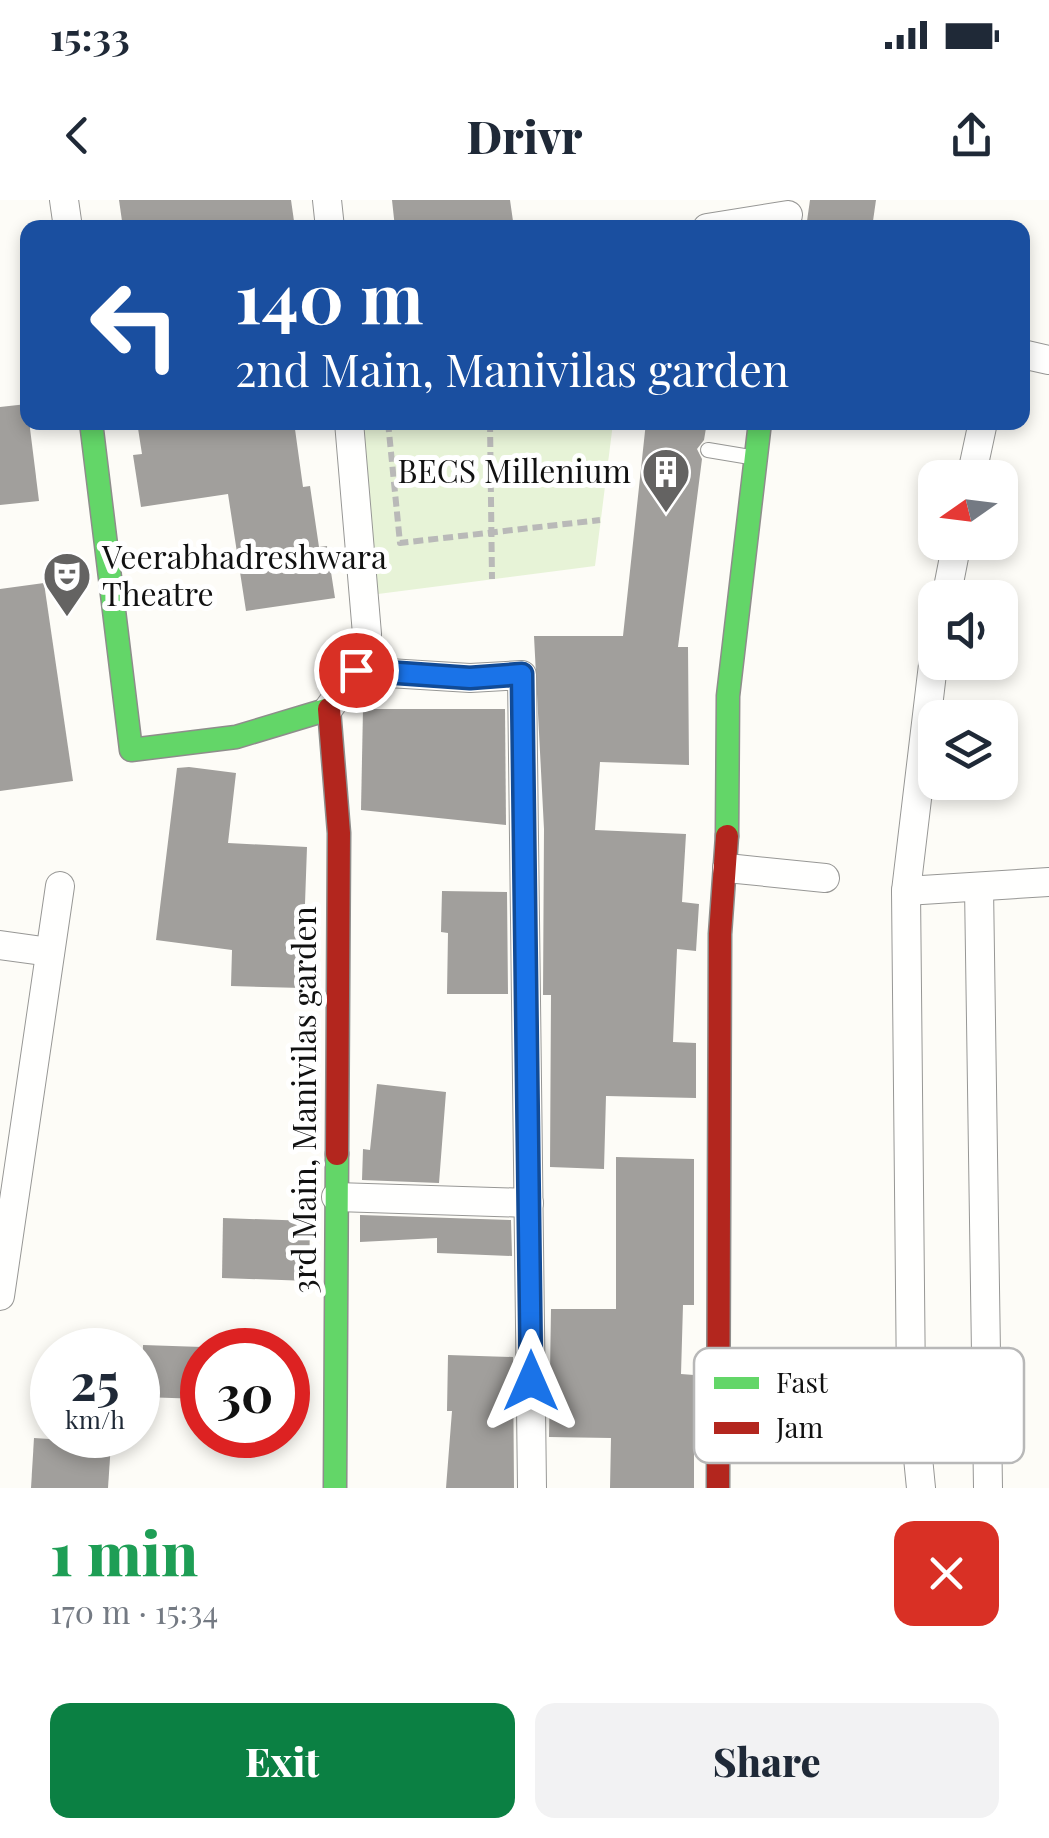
<!DOCTYPE html>
<meta charset="utf-8">
<style>
:root{--surface:#fff;--page:#f2f2f3;--text:#1f2937;--muted:#747a83;--accent:#0b8043}
body{margin:0;font-family:"Playfair Display",serif;background:var(--page);color:var(--text);height:100vh;display:flex;flex-direction:column;font-size:38px;white-space:nowrap}
*{box-sizing:border-box;margin:0}
p{font-size:32px;color:var(--muted)}
.icon{flex:none;width:55px;height:55px;fill:none;stroke:currentColor;stroke-width:2;stroke-linecap:round;stroke-linejoin:round}
.map{position:relative;height:1288px;overflow:hidden}
.sheet{display:flex;flex-direction:column;background:var(--surface);flex:1}
.sheet>*{flex:none}
.guide{position:absolute;left:20px;top:20px;width:1010px;height:210px;border-radius:20px;box-shadow:0 5px 15px #0003;background:#1a4fa0;color:#fff;overflow:hidden}
.needle{width:65px;rotate:256deg}
.controls{position:absolute;left:918px;top:260px;display:grid;gap:20px}
.controls a{display:grid;place-items:center;width:100px;height:100px;border-radius:20px;background:var(--surface);box-shadow:0 5px 15px #0003;font-size:50px}
.speed{position:absolute;left:30px;top:1128px;display:flex;gap:20px;font-size:50px;font-weight:700;text-align:center}
.speed>*{display:grid;place-content:center;width:130px;height:130px;border-radius:50%;background:var(--surface);box-shadow:0 5px 15px #0003;line-height:1}
.speed small{font-size:25px;font-weight:400}
.speed .limit{border:15px solid #d22;background:#fff;color:#111}
.pin{position:absolute;display:grid;place-items:center;width:85px;height:85px;color:#fff;margin:-42px;border:5px solid #fff;border-radius:50%;box-shadow:0 2px 10px #0007}
.me{position:absolute;width:110px;margin:-55px;rotate:0deg;stroke-linejoin:round;filter:drop-shadow(0 0 8px #0008)}
.turn{display:flex;align-items:center;gap:35px;height:210px;padding:0 50px;font-size:45px}
.turn .icon{width:130px;height:130px;stroke-width:2.5}
.turn b{display:block;font-size:70px;line-height:85px}
.round{display:grid;place-items:center;flex:none;width:105px;height:105px;border-radius:20px;background:var(--page)}
.overview{display:flex;align-items:center;justify-content:space-between;height:170px;padding:0 50px}
h1{font-size:60px;font-weight:800;line-height:75px;color:#1e9e55}
.action{display:flex;gap:20px;margin-top:auto;padding:20px 50px}
.action a{flex:1;height:115px;border-radius:20px;background:var(--accent);color:#fff;font-size:40px;font-weight:800;line-height:115px;text-align:center}
.action a+a{background:var(--page);color:var(--text)}
.status{display:flex;justify-content:space-between;align-items:center;height:70px;padding:0 50px;background:var(--surface);direction:ltr}
.status svg{height:28px;fill:currentColor}
header{display:flex;justify-content:space-between;align-items:center;height:130px;padding:0 50px;background:var(--surface);font-size:45px;font-weight:800}
.map>svg:first-child{display:block}
.green{fill:#e7f3d7}
.building{fill:#a19f9c}
.lines{fill:none;stroke-linecap:round;stroke-linejoin:round}
.lane-casing{stroke:#979795;stroke-width:16}
.street-casing{stroke:#979795;stroke-width:30}
.fast-casing{stroke:#8e8d8b;stroke-width:25}
.jam-casing{stroke:#8e8d8b;stroke-width:25}
.path{stroke:#b9b9b8;stroke-width:6;stroke-dasharray:10 5;stroke-linecap:butt}
.lane{stroke:#fffffe;stroke-width:14}
.street{stroke:#fffffe;stroke-width:28}
.fast{stroke:#63d668;stroke-width:22}
.jam{stroke:#b3261e;stroke-width:22}
.route-casing{stroke:#114b97;stroke-width:25}
.route{stroke:#1a73e8;stroke-width:18}
.labels{text-anchor:middle;stroke-width:10;stroke-linejoin:round;paint-order:stroke}
.poi-label{font-size:32px;fill:#111;stroke:#fff;text-anchor:end}
.street-label{font-size:32px;fill:#111;stroke:#fff}
.key{fill:#fff;stroke:#b8b8b8;stroke-width:2.5}
.key-label{font-size:28px;fill:#111}
</style>
<div class="status"><b>15:33</b><svg viewBox="0 0 49 12"><path d="M0 12V9h3v3zM5 12V6h3v6zM10 12V3h3v9zM15 12V0h3v12zM26 1h20v11H26zM47 4h2v5h-2z"/></svg></div>
<header><svg class="icon" aria-label="back" viewBox="0 0 24 24"><path d="M15 5l-7 7 7 7"/></svg>Drivr<svg class="icon" aria-label="share" viewBox="0 0 24 24"><path d="M12 15V3M7 8l5-5 5 5M5 13v7h14v-7"/></svg></header>
<div class="map">
<svg width="1049" height="1288" viewBox="0 0 1049 1288">
<rect width="100%" height="100%" fill="#fdfcf7"/>
<!-- green -->
<path class="green" d="M360,223h253l-18,143 -217,28z"/>
<!-- building -->
<g class="building">
<path d="M119,0h172l4,28h-172z"/>
<path d="M392,0h118l4,28h-57v-5l-62,5z"/>
<path d="M810,0h66l-4,28h-66z"/>
<path d="M27,204l12,97 -39,4v-98z"/>
<path d="M137,222h157l9,65 7,-1 9,61 8,-1 8,52 -89,13 -18,-117 -87,13 -8,-52 9,-1z"/>
<path d="M646,222h61l-3,18 -7,9 5,10 -24,188h10l1,118 -89,-3 -5,68 91,4 -4,68 17,2 -3,47 -19,-2 -4,93 23,1v55l-90,-2 -2,73 -54,-2 1,-172h-8l1,-166 -10,-193h89z"/>
<path d="M44,383l29,198 -73,10v-202z"/>
<path d="M363,509h142l1,116 -145,-15z"/>
<path d="M189,567l47,6 -8,70 79,4 -5,141 -71,-2 1,-36 -76,-10 21,-172z"/>
<path d="M442,691l65,1 1,102h-61l1,-61 -7,-1z"/>
<path d="M377,884l69,8 -7,91 -77,-3 1,-31 7,1z"/>
<path d="M616,957l78,2v146h-11l-2,69 13,1v113h-84l1,-50 -62,-1 2,-128h65z"/>
<path d="M360,1015l151,5 1,36 -75,-3v-15l-77,4z"/>
<path d="M223,1018l87,3 -1,60 -87,-3z"/>
<path d="M143,1145l59,2v52l-60,-2z"/>
<path d="M448,1155l65,2 1,131h-68l6,-77h-5z"/>
<path d="M34,1238l77,5 -3,45h-77z"/>
</g>
<g class="lines">
<!-- lane casing -->
<g class="lane-casing">
<path id="lane" d="M708,250l42,7"/>
</g>
<!-- street casing -->
<g class="street-casing">
<g id="street">
<path d="M64,0l4,28"/>
<path d="M327,0l3,28"/>
<path d="M707,28l81,-13"/>
<path d="M1022,154l27,6"/>
<path d="M971,278l12,-56"/>
<path d="M946,398l11,-56"/>
<path d="M356,471l114,7 52,-3 10,813"/>
<path d="M329,508l27,-37 11,-37 -18,-212"/>
<path d="M727,668l98,10"/>
<path d="M979,687l9,601"/>
<path d="M906,691l143,-9"/>
<path d="M0,745l50,7"/>
<path d="M336,997l193,6"/>
<path d="M0,1096l60,-410"/>
<path d="M921,1288l-10,-101 -5,-496 29,-243"/>
</g>
</g>
<!-- fast casing -->
<g class="fast-casing">
<g id="fast">
<path d="M91,222l40,328 105,-13 93,-28"/>
<path d="M727,636l1,-140 32,-274"/>
<path d="M335,1288l2,-334"/>
</g>
</g>
<!-- jam casing -->
<g class="jam-casing">
<g id="jam">
<path d="M329,509l10,124 -2,321"/>
<path d="M718,1288l2,-554 7,-98"/>
</g>
</g>
<!-- path -->
<g class="path">
<path d="M388,222l12,121 200,-23"/>
<path d="M490,222l2,157"/>
</g>
<!-- lane -->
<use href="#lane" class="lane"/>
<!-- street -->
<use href="#street" class="street"/>
<!-- fast -->
<use href="#fast" class="fast"/>
<!-- jam -->
<use href="#jam" class="jam"/>
</g>
<g class="lines">
<!-- route casing -->
<g class="route-casing">
<path id="route" d="M356,470l114,8 52,-4 9,707"/>
</g>
<!-- route -->
<use href="#route" class="route"/>
</g>
<!-- icons -->
<defs>
<g id="building-pin" transform="scale(2.5)"><path d="M0 17L-7.5 6A9.5 9.5 0 1 1 7.5 6Z" fill="#646362" stroke="#fff"/><path d="M-4-6H4V6H1V3H-1V6H-4ZM-2.5-4.3h1.7v1.8h-1.7ZM.8-4.3h1.7v1.8H.8ZM-2.5-1h1.7V.8h-1.7ZM.8-1h1.7V.8H.8Z" fill="#fff"/></g>
<g id="theatre-pin" transform="scale(2.5)"><path d="M0 17L-7.5 6A9.5 9.5 0 1 1 7.5 6Z" fill="#646362" stroke="#fff"/><path d="M-5-5.5Q0-4 5-5.5V0Q5 5 0 6Q-5 5-5 0ZM-3.3-2.5H-1v1.5H-3.3ZM1-2.5H3.3v1.5H1ZM-2.8 1Q0 5.5 2.8 1Z" fill="#fff"/></g>
</defs>
<g fill-rule="evenodd">
<use href="#building-pin" x="666" y="272"/>
<use href="#theatre-pin" x="67" y="376"/>
</g>
<g class="labels">
<!-- poi labels -->
<g class="poi-label">
<text x="631" y="283">BECS Millenium</text>
<text x="102" y="369" text-anchor="start">Veerabhadreshwara<tspan x="102" dy="37">Theatre</tspan></text>
</g>
<!-- street labels -->
<g class="street-label">
<text transform="translate(305 900) rotate(-90)" y="11">3rd Main, Manivilas garden</text>
</g>
</g>
<!-- legend -->
<rect x="694" y="1148" width="330" height="115" rx="15" class="key"/>
<rect x="714" y="1177" width="45" height="12" fill="#63d668"/>
<rect x="714" y="1222" width="45" height="12" fill="#b3261e"/>
<g class="key-label">
<text x="776" y="1193">Fast</text>
<text x="776" y="1238">Jam</text>
</g>
</svg>
<div class="controls">
<a><svg class="needle" viewBox="-14 -14 28 28"><path d="M0-13l5 13h-10z" fill="#e53935"/><path d="M0 13l5-13h-10z" fill="#747a83"/></svg></a>
<a><svg class="icon" aria-label="sound" viewBox="0 0 24 24"><path d="M4 9h4l5-4v14l-5-4H4zM17 9q2 3 0 6"/></svg></a>
<a><svg class="icon" aria-label="layers" viewBox="0 0 24 24"><path d="M12 4l9 5-9 5-9-5zM3 14l9 5 9-5"/></svg></a>
</div>
<div class="speed"><div>25<small>km/h</small></div><div class="limit">30</div></div>
<div class="pin" style="left:356px;top:470px;background:#d93025"><svg class="icon" aria-label="arrive" viewBox="0 0 24 24"><path d="M6 21V4h12l-3 4 3 4H6"/></svg></div>
<svg class="me" style="left:531px;top:1181px" viewBox="-20 -20 40 40"><path d="M0-17L14 15 0 8-14 15z" fill="#1a73e8" stroke="#fff" stroke-width="4"/></svg>
<div class="guide">
<div class="turn"><svg class="icon" aria-label="left" viewBox="0 0 24 24"><path d="M17 20v-9H6M10 6l-5 5 5 5"/></svg><div><b>140 m</b>2nd Main, Manivilas garden</div></div>
</div>
</div>
<section class="sheet">
<div class="overview"><div><h1>1 min</h1><p>170 m · 15:34</p></div><a class="round" style="background:#d93025;color:#fff"><svg class="icon" aria-label="close" viewBox="0 0 24 24"><path d="M6 6l12 12M18 6L6 18"/></svg></a></div>
<div class="action"><a>Exit</a><a>Share</a></div>
</section>
